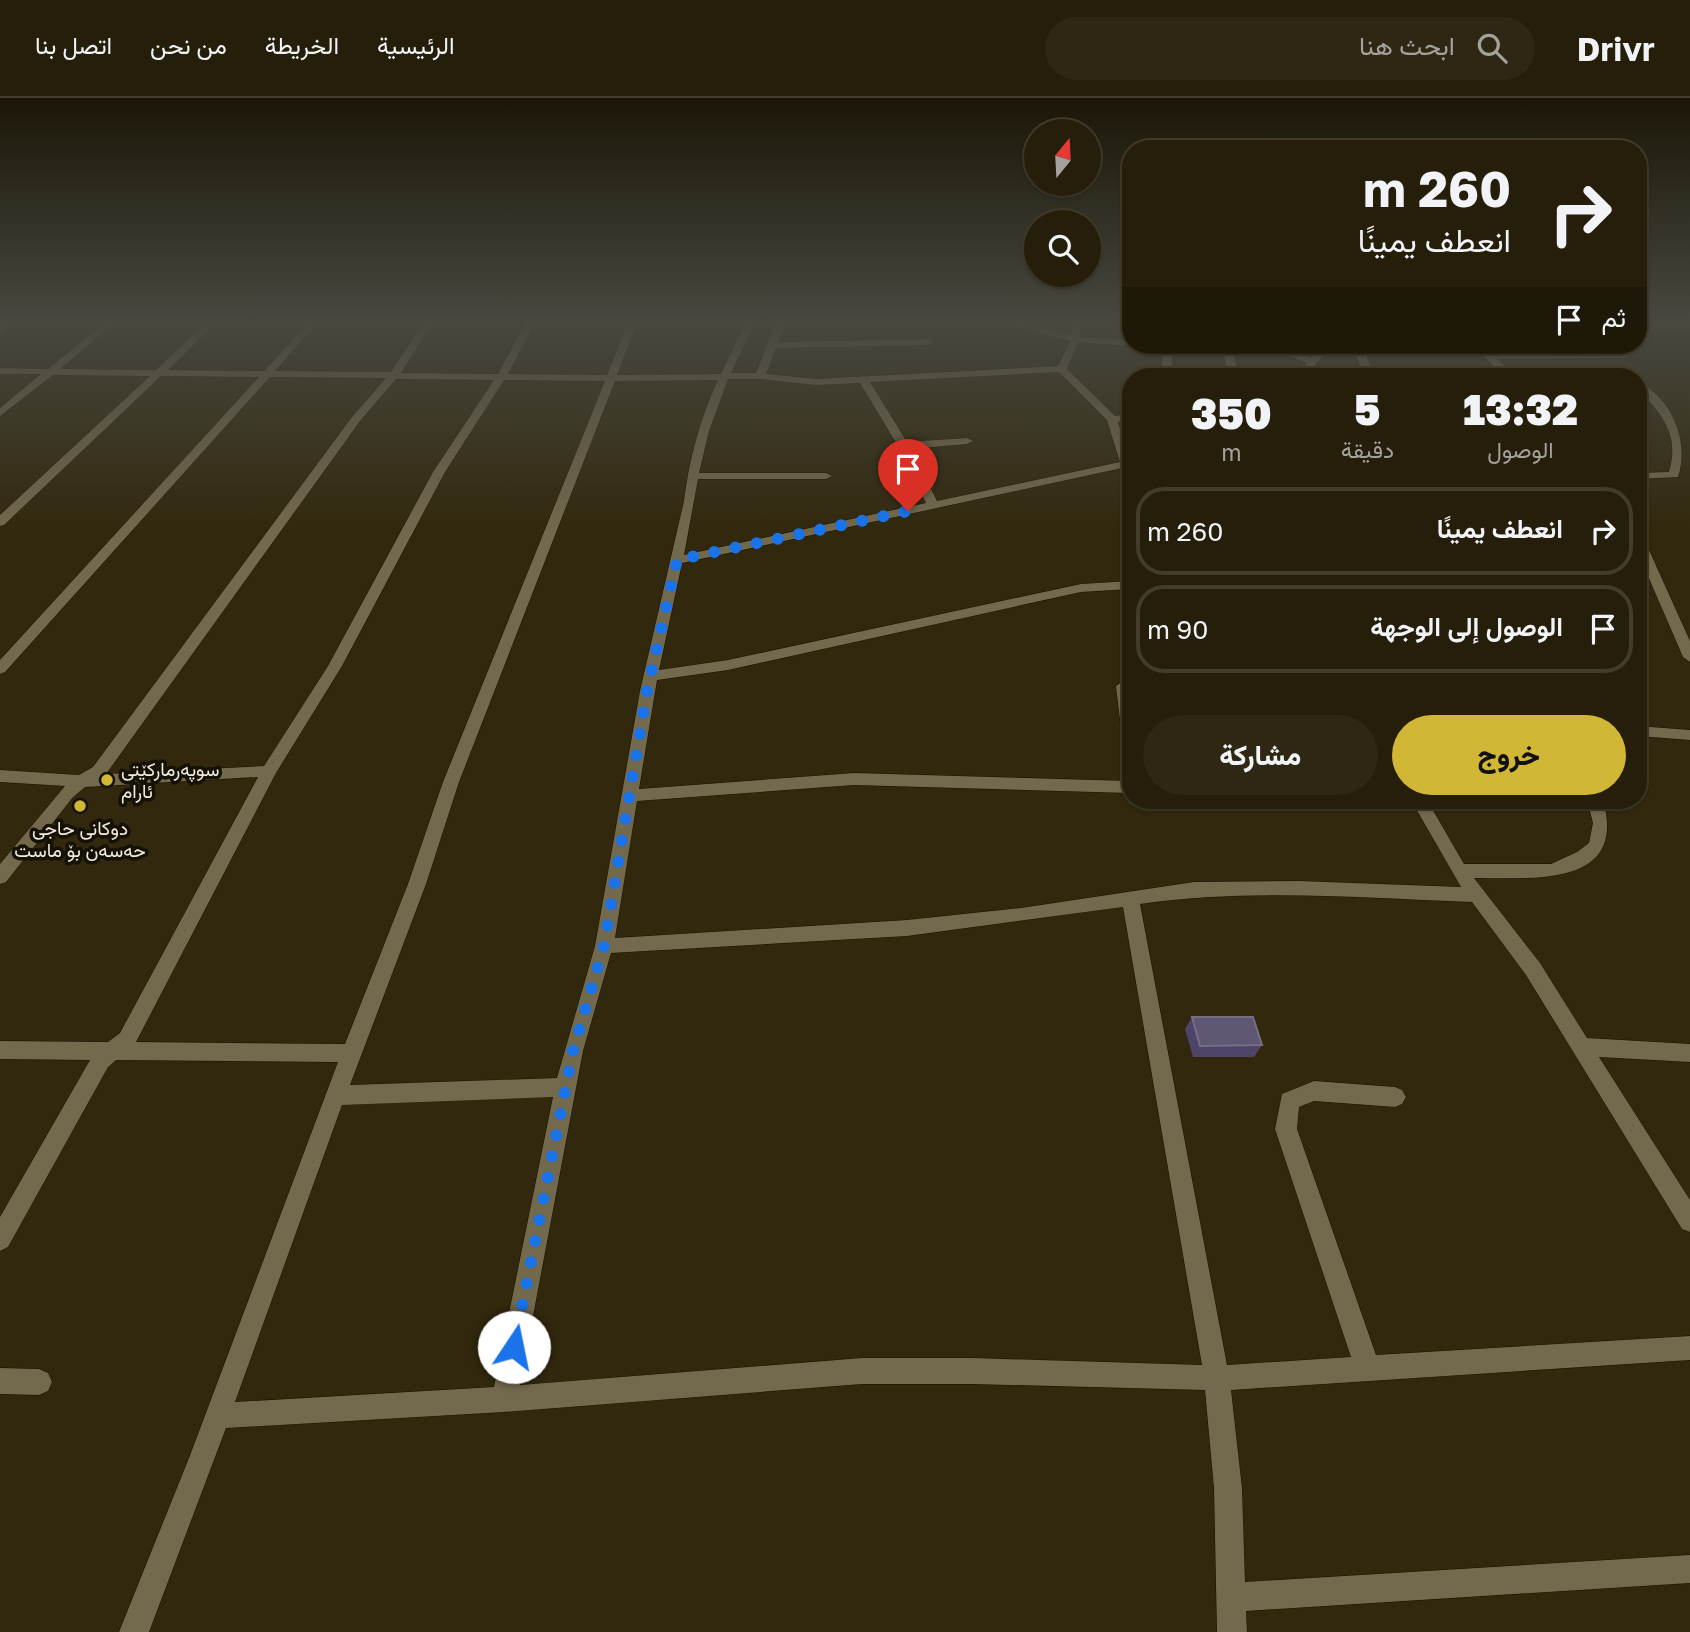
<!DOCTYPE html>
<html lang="ar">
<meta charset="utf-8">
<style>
:root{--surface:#251e0a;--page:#2d2713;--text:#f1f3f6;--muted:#a3a29c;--line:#423c2b;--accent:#d2b736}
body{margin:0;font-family:"Golos Text",Vazirmatn,sans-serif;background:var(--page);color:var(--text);direction:rtl;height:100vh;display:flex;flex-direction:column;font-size:26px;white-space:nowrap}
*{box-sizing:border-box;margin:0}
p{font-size:23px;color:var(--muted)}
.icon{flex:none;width:38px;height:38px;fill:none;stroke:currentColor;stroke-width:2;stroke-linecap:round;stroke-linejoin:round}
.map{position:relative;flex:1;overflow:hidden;direction:ltr}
.side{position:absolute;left:1122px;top:270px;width:525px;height:441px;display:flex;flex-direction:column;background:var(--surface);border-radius:28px;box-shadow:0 2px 5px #0004,0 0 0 2px var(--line);direction:rtl}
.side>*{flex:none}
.banner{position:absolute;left:1122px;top:42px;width:525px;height:214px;border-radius:28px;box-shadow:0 2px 5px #0004,0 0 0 2px var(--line);direction:rtl;background:#251e0a;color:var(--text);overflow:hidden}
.needle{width:46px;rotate:18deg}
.fabs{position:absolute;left:1024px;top:21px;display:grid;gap:14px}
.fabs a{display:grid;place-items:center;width:77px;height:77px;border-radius:50%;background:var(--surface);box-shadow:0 2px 5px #0004,0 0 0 2px var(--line);font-size:35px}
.pin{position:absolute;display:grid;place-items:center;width:60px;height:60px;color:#fff;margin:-72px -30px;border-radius:50% 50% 50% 0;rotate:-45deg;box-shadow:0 0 7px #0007}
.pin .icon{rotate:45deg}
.me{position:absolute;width:77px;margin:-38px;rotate:11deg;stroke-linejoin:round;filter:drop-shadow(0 0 5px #0008)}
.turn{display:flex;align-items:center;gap:24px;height:147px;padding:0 21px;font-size:32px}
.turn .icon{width:91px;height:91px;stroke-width:2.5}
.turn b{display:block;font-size:49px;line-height:60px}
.then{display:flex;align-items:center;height:66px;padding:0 21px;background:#0003;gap:14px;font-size:26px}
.eta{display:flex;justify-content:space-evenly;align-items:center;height:119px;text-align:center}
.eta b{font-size:42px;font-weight:800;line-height:49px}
.action{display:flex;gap:14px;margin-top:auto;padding:14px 21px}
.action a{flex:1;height:80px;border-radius:42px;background:var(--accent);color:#111;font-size:28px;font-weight:800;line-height:80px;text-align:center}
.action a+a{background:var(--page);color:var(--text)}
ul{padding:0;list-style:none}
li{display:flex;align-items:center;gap:21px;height:88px;margin:0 14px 10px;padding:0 7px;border:4px solid var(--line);border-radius:28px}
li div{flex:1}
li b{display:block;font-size:26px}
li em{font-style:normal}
header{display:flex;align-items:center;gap:42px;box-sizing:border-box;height:98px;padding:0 35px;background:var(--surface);border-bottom:2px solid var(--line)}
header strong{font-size:33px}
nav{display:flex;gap:38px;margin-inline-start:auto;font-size:24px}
.search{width:490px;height:63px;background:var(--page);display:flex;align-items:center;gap:18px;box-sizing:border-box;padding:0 24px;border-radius:38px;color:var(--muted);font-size:26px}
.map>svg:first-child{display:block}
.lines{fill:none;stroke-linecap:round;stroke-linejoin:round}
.street-casing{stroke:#191000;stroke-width:1}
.street{fill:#73694d;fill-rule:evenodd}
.wall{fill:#4d4568}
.building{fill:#5f5774;stroke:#766e84;stroke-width:2}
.route{stroke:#1a73e8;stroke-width:12;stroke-dasharray:0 21.6}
.poi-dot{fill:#d2b736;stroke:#151106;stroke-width:2.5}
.labels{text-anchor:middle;stroke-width:7;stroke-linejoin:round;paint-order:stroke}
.poi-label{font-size:19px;fill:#f1ebdb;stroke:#151106;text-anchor:start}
</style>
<header>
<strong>Drivr</strong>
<div class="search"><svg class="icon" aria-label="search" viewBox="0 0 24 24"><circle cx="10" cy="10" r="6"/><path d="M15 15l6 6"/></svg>ابحث هنا</div>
<nav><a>الرئيسية</a><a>الخريطة</a><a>من نحن</a><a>اتصل بنا</a></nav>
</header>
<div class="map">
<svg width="1690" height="1534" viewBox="0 0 1690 1534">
<rect width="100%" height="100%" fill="#31280d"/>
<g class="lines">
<!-- street casing -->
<g class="street-casing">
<g id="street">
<path d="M8,222h10l-18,14v-8z"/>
<path d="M108,222h10l-58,49 96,1 53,-50h10l-51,50 96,1 47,-51h9l-45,51 116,1 34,-52h9l-33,53 97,1 29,-54h9l-28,54 99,1 22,-55h9l-21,55 104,-1 26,-54h9l-25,53h25l21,-53h9l-8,22 151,-3 5,3 -5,3 -153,3 -10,26 50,5 242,-13 12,-25 -80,-21h18l63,15 2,-15h10l-3,17 50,3v5h4l-4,1 -52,-4 -11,27 48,47 15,-2v6l-12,2 12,37v16l-5,-1 -3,-6 -440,95 -23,107 69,-10 353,-76 49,-3v8l-49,3 -353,78 -71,10 -18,109 215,-16 276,8v12l-276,-8 -217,16 -22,137 292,-18 114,-12 173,-26 105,-1 162,6 -50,-87h16l37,64h87l26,-12 12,-9 4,-20 -6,-23h16c25,88 -71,78 -129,78l66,85 47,75 103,6v18l-91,-5 91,143v32l-8,-3 -156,-254 -54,-73c-110,-4 -222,-14 -332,2l87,461 124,-8 -76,-228 7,-35 32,-13 81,6 7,3 4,7 -4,7 -7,3 -81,-6 -15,6 -2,22 79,226 314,-19v24l-459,30 11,98 3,94 445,-27v28l-444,28 1,21h-30l-3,-144 -9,-98 -232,-6h-111l-358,28 -278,16 -77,204h-30l70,-174 149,-396 -222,-2 -8,7 -100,180 -8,4v-34l90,-157 -90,-1v-18l108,1 12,-9 138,-256 -173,10 -12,10 -67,85 -6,2v-20l65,-78 -65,-4v-12l79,5 14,-8 259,-350 34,-39 -116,-1 -265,295 -5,2v-14l259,-283 -98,-1 -157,149 -4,1v-11l150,-139 -97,-1 -53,41v-8l41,-34h-41v-6l48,1zM1059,274l48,48 13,42 -183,39 -26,-52 56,-5 6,-3 -6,-3 -60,4 -37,-60zM396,281l98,1 -61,92 -105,194 -64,100 -158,8 254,-353zM728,281h32l56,6 44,-2 38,63 28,57 -242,52 14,-76h128l6,-3 -6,-3h-127l10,-42zM504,282l101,1 -162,401 -35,102 -63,160 -209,-2 140,-269 66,-107 103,-194zM718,282c-18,39 -29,80 -34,121l-44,190 -45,255 -38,132 -207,7 76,-201 33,-102 156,-401zM1123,809l79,458 -229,-7h-111l-342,27 63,-334 28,-98 296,-17zM553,999l-59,290 -259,15 107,-297z"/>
<rect x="1638" y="225" width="52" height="6"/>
<path d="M1141,247h31v31h-10v-27z"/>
<path d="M1222,247h10l6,31h-10z"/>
<path d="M1283,247h10l1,5 16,8 15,-13h10l-19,18 -4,13h-10l4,-13 -20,-9z"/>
<path d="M1352,247h10l12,31h-10z"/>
<path d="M1472,247h10l9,8 133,-1 5,3 -5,3 -127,1 18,17h-11z"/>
<path d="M1638,284c34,15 52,61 40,95l-40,2v-6l31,-1c11,-35 -6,-58 -31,-82z"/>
<path d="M1638,437l6,4 46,102v21l-7,-5 -45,-104z"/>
<path d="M1123,583l7,6v55l-8,-5 -6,-51z"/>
<path d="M1638,628l52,4v10l-52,-4z"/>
<path d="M0,1270l39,1 9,4 4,9 -4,9 -9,4 -39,-1z"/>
</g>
</g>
<!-- street -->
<use href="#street" class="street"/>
</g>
<!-- wall -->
<path class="wall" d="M1192,919l70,28 -8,12h-61l-8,-28z"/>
<!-- building -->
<path class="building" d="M1192,919h61l9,28 -62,1z"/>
<!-- sky -->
<linearGradient id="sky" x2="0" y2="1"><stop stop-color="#1b1607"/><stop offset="0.51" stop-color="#484840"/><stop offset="1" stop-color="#484840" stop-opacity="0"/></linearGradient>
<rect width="1690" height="437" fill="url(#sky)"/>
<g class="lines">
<!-- route -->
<path class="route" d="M514,1249l59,-296 31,-105 43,-255 30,-131 231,-49"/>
</g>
<!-- markers -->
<g class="poi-dot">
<circle cx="107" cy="682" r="7"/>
<circle cx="80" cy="708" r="7"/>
</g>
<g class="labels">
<!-- poi labels -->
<g class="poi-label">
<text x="121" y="678">سوپەرمارکێتی<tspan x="121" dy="22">ئارام</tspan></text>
<text x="80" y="737" text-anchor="middle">دوکانی حاجی<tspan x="80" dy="22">حەسەن بۆ ماست</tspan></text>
</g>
</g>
</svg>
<div class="fabs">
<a><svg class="needle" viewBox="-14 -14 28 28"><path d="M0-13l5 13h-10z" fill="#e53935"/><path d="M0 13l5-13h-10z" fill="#a3a29c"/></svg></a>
<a><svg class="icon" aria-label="search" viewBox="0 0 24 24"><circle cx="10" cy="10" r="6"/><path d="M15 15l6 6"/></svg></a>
</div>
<div class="pin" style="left:908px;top:413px;background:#d93025"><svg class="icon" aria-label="arrive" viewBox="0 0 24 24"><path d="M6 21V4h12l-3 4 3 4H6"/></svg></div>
<svg class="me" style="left:514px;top:1249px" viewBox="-20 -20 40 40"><circle r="19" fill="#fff"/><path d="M0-13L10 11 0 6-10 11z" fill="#1a73e8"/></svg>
<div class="banner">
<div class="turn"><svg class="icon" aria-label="right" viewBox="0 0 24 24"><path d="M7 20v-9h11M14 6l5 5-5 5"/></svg><div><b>260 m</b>انعطف يمينًا</div></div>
<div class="then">ثم<svg class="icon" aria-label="arrive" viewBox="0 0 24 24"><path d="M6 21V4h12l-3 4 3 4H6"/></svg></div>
</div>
<section class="side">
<div class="eta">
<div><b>13:32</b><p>الوصول</p></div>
<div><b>5</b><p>دقيقة</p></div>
<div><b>350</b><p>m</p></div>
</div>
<ul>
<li><svg class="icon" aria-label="right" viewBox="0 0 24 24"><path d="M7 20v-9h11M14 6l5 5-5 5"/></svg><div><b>انعطف يمينًا</b></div><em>260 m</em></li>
<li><svg class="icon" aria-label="arrive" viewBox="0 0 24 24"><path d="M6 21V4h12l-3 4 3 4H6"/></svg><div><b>الوصول إلى الوجهة</b></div><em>90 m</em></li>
</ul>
<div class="action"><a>خروج</a><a>مشاركة</a></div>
</section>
</div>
